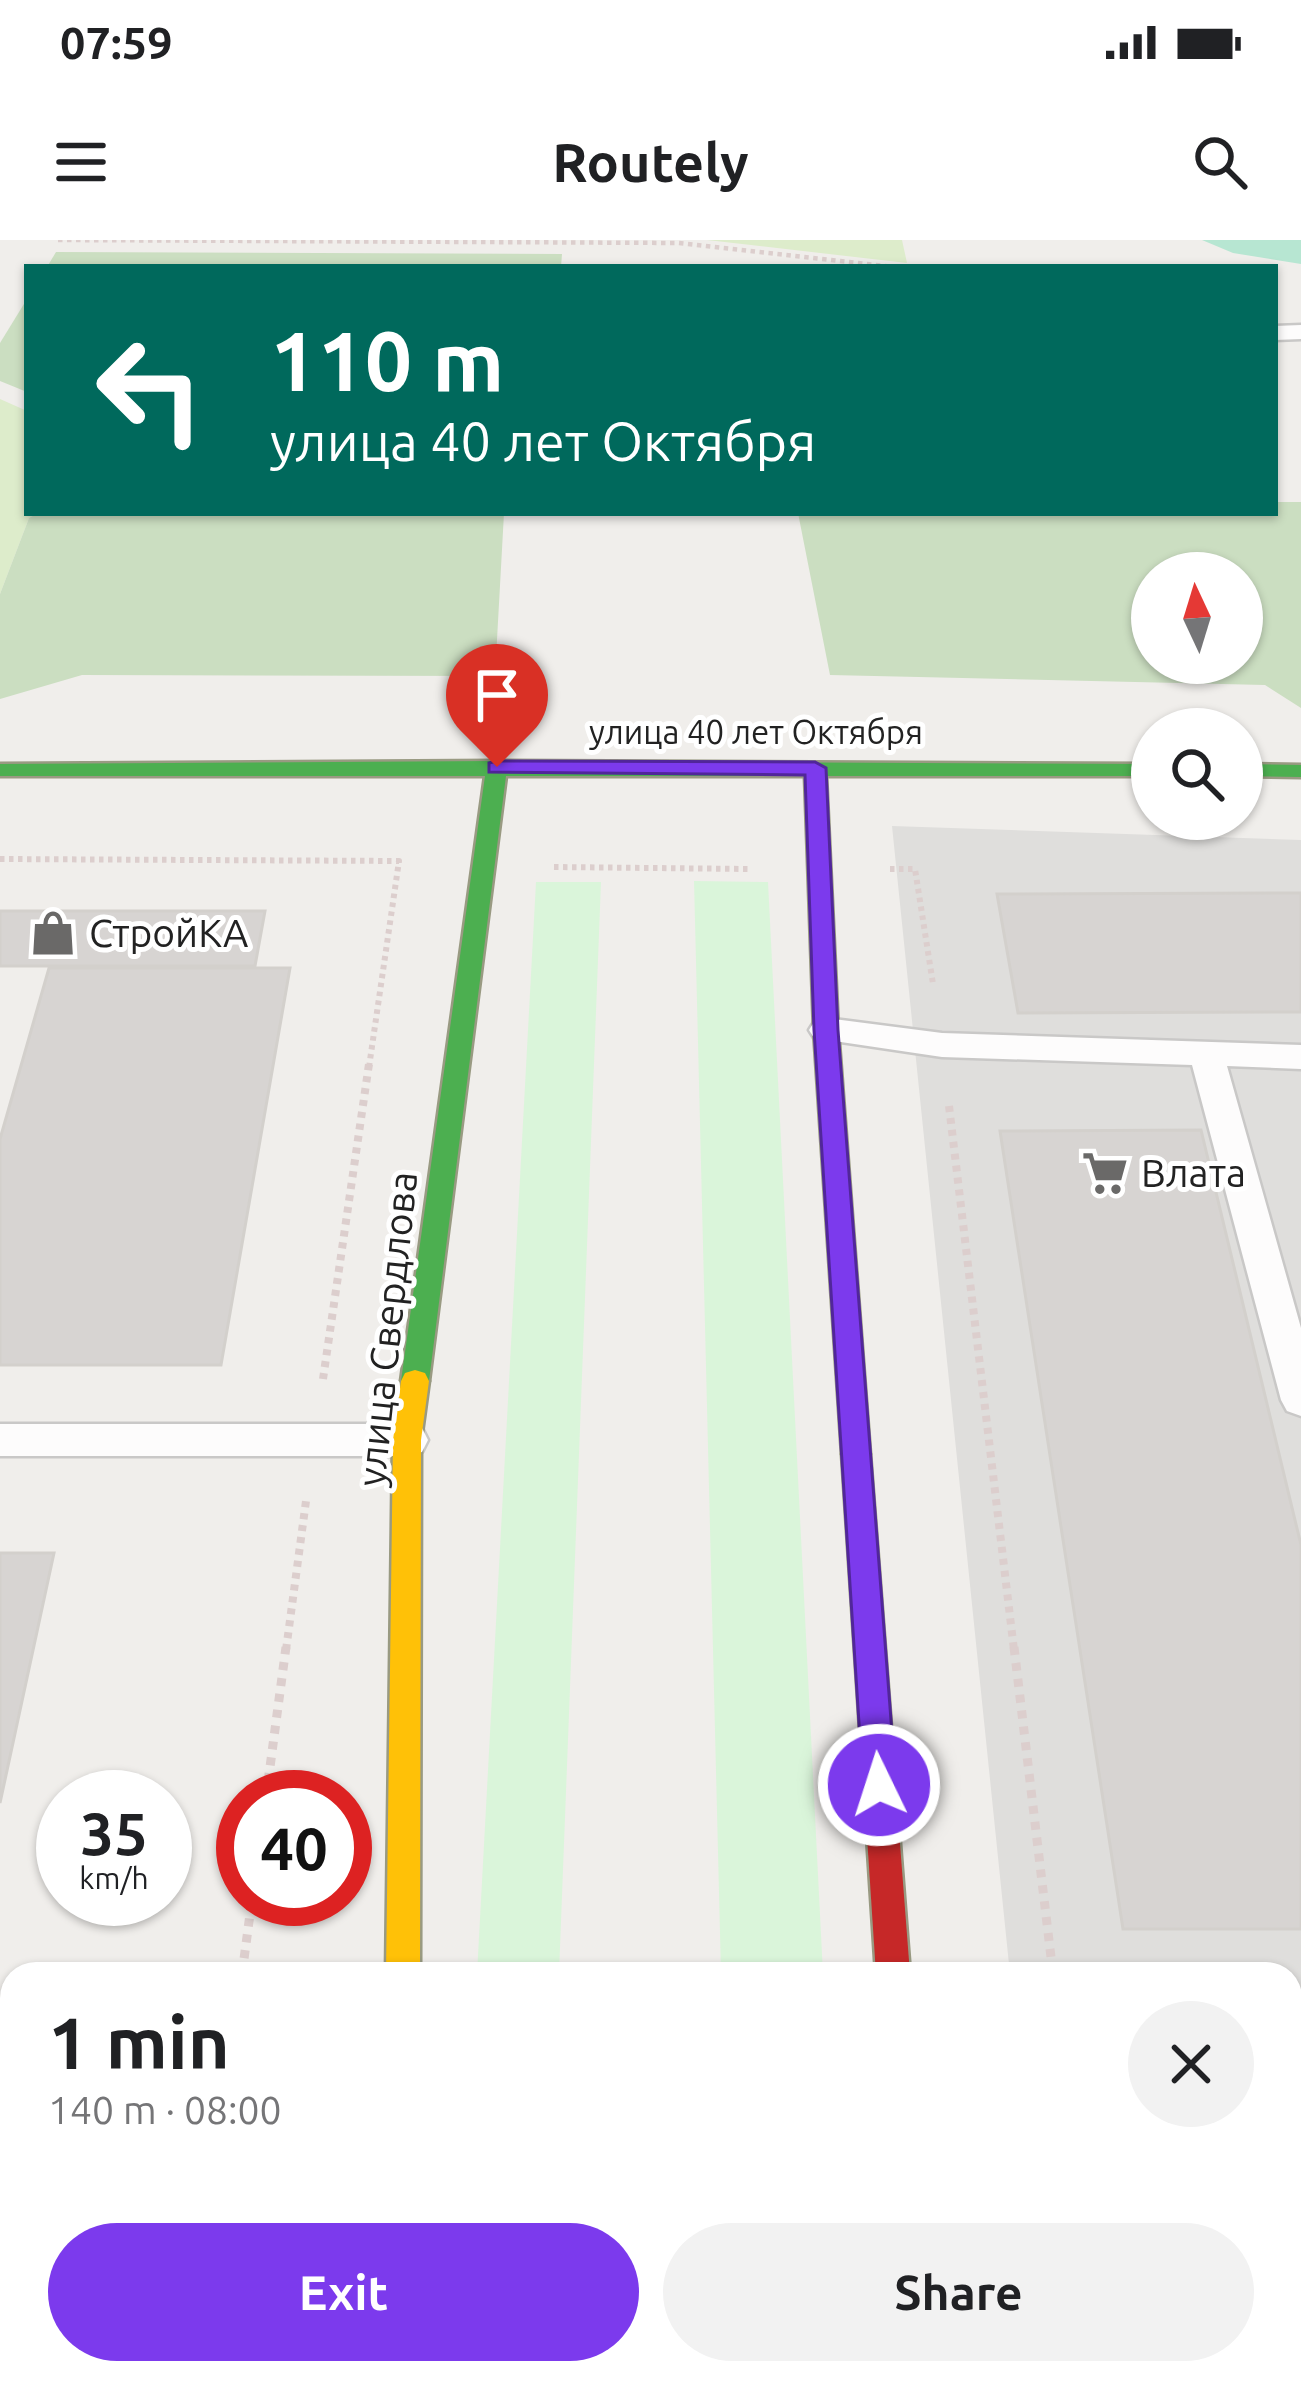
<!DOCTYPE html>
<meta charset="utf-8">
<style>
:root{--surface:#fff;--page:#f2f2f2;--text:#202124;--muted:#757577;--accent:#7c3aed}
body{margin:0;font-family:Ubuntu,sans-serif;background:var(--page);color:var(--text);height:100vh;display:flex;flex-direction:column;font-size:45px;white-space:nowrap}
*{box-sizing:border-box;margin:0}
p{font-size:39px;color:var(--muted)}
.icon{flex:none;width:66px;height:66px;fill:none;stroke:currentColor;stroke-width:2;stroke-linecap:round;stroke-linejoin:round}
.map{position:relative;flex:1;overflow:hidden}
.sheet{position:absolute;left:0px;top:1722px;width:1302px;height:423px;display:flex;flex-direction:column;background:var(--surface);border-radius:36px 36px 0 0;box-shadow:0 3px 9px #0004}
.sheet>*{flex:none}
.guide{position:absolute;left:24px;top:24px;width:1254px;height:252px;border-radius:0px;box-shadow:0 3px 9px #0004;background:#00695c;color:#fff;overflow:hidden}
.needle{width:78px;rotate:356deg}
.fabs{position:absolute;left:1131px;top:312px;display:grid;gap:24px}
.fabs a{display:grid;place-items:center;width:132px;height:132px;border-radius:50%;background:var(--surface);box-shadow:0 3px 9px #0004;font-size:60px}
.speed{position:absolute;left:36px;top:1530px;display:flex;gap:24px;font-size:60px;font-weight:700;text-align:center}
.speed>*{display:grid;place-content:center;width:156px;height:156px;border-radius:50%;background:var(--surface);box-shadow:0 3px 9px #0004;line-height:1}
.speed small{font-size:30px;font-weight:400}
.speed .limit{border:18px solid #d22;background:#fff;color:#111}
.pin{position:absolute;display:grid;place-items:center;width:102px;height:102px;color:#fff;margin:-123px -51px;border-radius:50% 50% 50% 0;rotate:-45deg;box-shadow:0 0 12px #0007}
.pin .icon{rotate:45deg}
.me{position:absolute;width:132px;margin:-66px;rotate:356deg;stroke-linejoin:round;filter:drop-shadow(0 0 9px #0008)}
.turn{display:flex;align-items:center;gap:42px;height:252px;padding:0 48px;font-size:54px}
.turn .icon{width:156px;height:156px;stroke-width:2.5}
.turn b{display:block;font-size:84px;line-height:102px}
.round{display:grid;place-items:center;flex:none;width:126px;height:126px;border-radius:63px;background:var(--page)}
.head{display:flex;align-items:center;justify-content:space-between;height:204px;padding:0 48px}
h1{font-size:72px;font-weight:700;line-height:90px}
.button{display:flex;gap:24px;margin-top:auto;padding:24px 48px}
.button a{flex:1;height:138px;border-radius:72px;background:var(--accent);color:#fff;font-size:48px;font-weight:700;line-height:138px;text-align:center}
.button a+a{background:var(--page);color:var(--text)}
.status{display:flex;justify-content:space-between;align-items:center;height:84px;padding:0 60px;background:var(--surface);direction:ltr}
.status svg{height:33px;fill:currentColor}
header{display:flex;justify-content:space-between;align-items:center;height:156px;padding:0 48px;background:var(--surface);font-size:54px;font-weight:700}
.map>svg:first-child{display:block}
.residential{fill:#dfdedc}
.grass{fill:#ddeccb}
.forest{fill:#cbdec1;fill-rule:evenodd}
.park{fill:#daf5da}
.pitch{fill:#b7e6d2}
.building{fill:#d7d4d2;stroke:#d3d0cc;stroke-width:3}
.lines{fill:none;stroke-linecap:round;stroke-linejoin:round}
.lane-casing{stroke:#c9c8c7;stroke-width:5}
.fast-casing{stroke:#999a82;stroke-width:5}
.slow-casing{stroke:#999a82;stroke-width:5}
.jam-casing{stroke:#999a82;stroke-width:5}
.path-far3{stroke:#dccecd;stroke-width:4.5;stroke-dasharray:4.5 4.5;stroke-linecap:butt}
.path-far2{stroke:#dccecd;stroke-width:6;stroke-dasharray:4.5 4.5;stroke-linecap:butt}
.path-far1{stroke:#dccecd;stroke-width:8;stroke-dasharray:6 6;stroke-linecap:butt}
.path{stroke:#dccecd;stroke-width:9;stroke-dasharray:8 8;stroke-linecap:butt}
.lane{fill:#fdfcfc;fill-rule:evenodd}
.fast{fill:#4caf50;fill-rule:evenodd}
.slow{fill:#ffc107;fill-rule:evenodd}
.jam{fill:#c62828;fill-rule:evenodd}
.route{fill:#7c3aed;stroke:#51269a;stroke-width:3}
.labels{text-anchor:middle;stroke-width:10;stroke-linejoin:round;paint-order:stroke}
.far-street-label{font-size:33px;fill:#222;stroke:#fff}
.poi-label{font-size:39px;fill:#222;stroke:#fff;text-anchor:start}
.street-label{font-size:39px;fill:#222;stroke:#fff}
</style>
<div class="status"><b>07:59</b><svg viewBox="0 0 49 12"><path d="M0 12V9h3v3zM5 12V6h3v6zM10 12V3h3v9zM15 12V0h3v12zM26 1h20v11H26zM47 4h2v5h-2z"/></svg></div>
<header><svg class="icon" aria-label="menu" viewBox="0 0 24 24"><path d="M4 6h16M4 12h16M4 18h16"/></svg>Routely<svg class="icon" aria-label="search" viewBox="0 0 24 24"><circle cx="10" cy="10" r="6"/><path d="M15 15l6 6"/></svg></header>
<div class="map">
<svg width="1301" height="2144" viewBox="0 0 1301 2144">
<rect width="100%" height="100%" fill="#f0eeeb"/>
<!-- residential -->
<path class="residential" d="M892,586l409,14v1544h-249l-2,-11h240v-399h-280z"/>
<!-- grass -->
<g class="grass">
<path d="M707,0h195l5,23z"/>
<path d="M0,159l27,12v102h11l-9,5 -29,76z"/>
</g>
<!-- forest -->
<g class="forest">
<path d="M56,12l506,2 -1,13h-514z"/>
<path d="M27,59v93l-27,-11v-38z"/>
<path d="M1275,262h26v206l-36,-23 -435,-10 -32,-162h477zM1242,333v90h-90v-90z"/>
<path d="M38,273h466l-9,163 -413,-1 -82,24v-105l29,-76z"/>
</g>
<!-- park -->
<g class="park">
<path d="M694,641l74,1 55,1092h-102z"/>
<path d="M536,642h65l-42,1092h-82z"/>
</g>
<!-- pitch -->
<path class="pitch" d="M1202,0h99v24l-68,-11z"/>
<!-- building -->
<g class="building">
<path d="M1301,653v119l-283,1 -21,-119z"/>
<path d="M0,671h265l-10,55h-255z"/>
<path d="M49,728h241l-69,397h-221v-226z"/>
<path d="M1201,890l100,415v384h-178l-123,-798z"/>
<path d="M0,1313h54l-54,250z"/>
<path d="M1290,1955h11v189h-107l-2,-11h98z"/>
</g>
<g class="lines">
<!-- lane casing -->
<g class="lane-casing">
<g id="lane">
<path d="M1301,85v14l-26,1v-14z"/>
<path d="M826,778l116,15 359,12v24l-74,-3 74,262v88l-14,-5 -6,-11 -89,-335 -250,-8 -128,-19 -5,-8 5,-8z"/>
<path d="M0,1184h407l15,4 6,12 -6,12 -15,4h-407z"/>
</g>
</g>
<!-- fast casing -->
<g class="fast-casing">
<g id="fast">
<path d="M497,521l655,3v12h-326l12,254 32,424 -4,8h-20l-4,-8 -28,-424 -9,-254h-299l-77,605 -4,8h-20l-4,-8 84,-605h-485v-12z"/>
<path d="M1242,524l59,1v12l-59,-1z"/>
<path d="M902,2133h38l1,11h-38z"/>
</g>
</g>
<!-- slow casing -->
<g class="slow-casing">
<g id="slow">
<path d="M415,1130l10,3 4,8 -8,59 -1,534h-34l7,-534 8,-59 4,-8z"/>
<path d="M357,2133h38l-1,11h-38z"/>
</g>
</g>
<!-- jam casing -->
<g class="jam-casing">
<path id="jam" d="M856,1203l10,3 4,8 40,520h-34l-34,-520 4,-8z"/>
</g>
<!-- path-far3 -->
<path class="path-far3" d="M58,0l620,3 215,24"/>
<!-- path-far2 -->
<g class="path-far2">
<path d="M0,619l399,2 -30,206"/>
<path d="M554,627l195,2"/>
<path d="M890,629h25l18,115"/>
</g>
<!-- path-far1 -->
<g class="path-far1">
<path d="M949,866l65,544"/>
<path d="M323,1139l46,-315"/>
<path d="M286,1410l20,-149"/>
</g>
<!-- path -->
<g class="path">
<path d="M1014,1407l39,327"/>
<path d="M266,1557l20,-150"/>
<path d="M242,1734l10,-75"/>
<path d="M1107,2133l1,11"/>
<path d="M186,2144l2,-11"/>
</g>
<!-- lane -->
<use href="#lane" class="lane"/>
<!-- fast -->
<use href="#fast" class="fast"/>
<!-- slow -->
<use href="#slow" class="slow"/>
<!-- jam -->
<use href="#jam" class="jam"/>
</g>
<!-- route -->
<path class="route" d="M497,521l318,1 11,6 12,262 58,755 -5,11 -12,4 -11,-4 -5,-11 -49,-755 -9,-255 -316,-3v-9z"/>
<!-- icons -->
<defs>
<g id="shop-bare" transform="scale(3.6)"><path d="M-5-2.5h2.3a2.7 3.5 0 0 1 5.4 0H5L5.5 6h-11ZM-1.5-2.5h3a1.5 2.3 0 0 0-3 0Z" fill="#6a6968" stroke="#fff" stroke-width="2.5" paint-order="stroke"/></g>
<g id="supermarket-bare" transform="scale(3.6)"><path d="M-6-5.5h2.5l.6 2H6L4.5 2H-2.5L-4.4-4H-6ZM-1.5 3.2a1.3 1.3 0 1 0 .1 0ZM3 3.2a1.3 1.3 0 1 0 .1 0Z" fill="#6a6968" stroke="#fff" stroke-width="2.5" paint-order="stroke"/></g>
</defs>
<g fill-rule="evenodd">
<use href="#shop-bare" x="53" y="693"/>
<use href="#supermarket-bare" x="1105" y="933"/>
</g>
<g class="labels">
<!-- far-street labels -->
<g class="far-street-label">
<text x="756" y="504">улица 40 лет Октября</text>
</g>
<!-- poi labels -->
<g class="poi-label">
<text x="89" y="707">СтройКА</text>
<text x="1141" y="947">Влата</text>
</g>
<!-- street labels -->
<g class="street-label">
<text transform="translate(387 1089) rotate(-84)" y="14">улица Свердлова</text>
</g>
</g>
</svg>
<div class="fabs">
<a><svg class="needle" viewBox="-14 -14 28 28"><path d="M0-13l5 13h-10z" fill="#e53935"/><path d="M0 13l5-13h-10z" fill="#757577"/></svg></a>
<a><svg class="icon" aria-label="search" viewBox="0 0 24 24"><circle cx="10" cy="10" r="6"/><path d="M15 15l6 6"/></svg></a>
</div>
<div class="speed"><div>35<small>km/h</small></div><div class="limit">40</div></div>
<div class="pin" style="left:497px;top:527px;background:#d93025"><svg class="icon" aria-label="arrive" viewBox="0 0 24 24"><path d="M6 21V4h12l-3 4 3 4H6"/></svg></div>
<svg class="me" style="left:879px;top:1545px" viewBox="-20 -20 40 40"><circle r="17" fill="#7c3aed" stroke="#fff" stroke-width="3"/><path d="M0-11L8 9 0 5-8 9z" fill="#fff"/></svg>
<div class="guide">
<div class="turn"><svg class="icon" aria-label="left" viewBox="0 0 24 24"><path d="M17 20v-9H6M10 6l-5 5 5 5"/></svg><div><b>110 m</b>улица 40 лет Октября</div></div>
</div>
<section class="sheet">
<div class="head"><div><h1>1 min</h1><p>140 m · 08:00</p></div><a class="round"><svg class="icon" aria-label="close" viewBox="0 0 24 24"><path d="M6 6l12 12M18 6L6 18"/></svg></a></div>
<div class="button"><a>Exit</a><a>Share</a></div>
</section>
</div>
